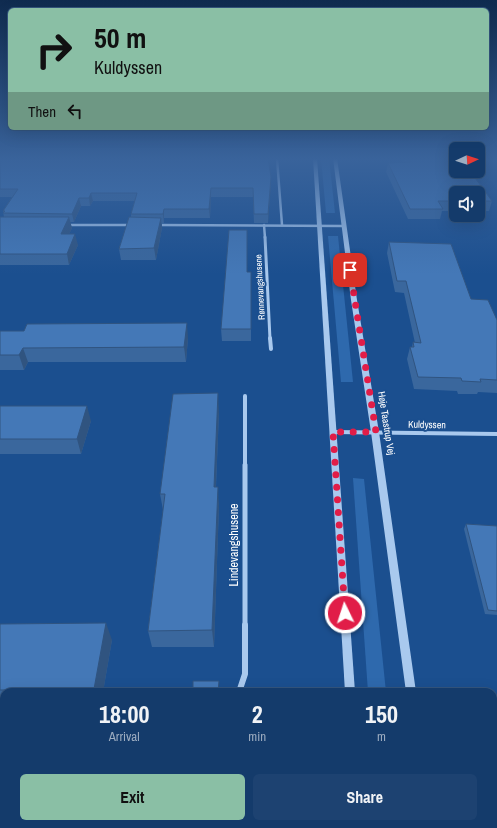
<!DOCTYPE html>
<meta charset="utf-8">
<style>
:root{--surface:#143b6b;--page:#1d4271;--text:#f1f3f6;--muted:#9dadc1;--line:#33557e;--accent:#8abfa5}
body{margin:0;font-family:"Archivo Narrow",sans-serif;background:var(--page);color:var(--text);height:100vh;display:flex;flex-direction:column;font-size:15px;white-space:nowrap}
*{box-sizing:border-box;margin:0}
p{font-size:13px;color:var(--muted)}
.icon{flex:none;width:22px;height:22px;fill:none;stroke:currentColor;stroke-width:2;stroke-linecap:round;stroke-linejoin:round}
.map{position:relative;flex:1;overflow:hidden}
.side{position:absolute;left:0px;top:688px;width:497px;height:140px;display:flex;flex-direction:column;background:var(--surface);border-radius:12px 12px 0 0;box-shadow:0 4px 16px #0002,0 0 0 1px var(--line)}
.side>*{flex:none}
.top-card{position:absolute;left:8px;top:8px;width:481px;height:122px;border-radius:6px;box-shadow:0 4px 16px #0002,0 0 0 1px var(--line);background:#8abfa5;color:#111;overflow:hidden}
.needle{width:26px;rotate:86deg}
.fabs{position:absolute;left:449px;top:142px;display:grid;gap:8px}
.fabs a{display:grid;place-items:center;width:36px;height:36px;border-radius:6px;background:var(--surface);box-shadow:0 4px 16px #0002,0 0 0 1px var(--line);font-size:20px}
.pin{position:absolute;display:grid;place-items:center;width:34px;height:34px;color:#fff;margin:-17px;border-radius:8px;box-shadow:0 2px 6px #0006}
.me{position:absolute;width:44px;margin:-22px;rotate:356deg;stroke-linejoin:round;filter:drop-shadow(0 0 3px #0008)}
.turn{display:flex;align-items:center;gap:14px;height:84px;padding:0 20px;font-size:18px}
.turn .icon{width:52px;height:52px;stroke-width:2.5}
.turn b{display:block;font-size:28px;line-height:34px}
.then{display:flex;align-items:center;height:38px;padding:0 20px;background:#0003;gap:8px;font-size:15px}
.eta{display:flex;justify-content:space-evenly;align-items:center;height:68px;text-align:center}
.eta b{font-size:24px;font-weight:700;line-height:28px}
.primary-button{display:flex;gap:8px;margin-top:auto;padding:8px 20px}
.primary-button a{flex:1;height:46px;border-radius:6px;background:var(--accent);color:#111;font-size:16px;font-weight:700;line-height:46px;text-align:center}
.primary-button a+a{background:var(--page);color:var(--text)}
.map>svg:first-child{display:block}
.green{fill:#2e69ad}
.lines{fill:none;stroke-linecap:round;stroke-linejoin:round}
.minor-far4{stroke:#a9c9ee;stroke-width:2.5}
.minor-far3{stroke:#a9c9ee;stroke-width:3}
.minor-far2{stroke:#a9c9ee;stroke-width:4}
.minor-far1{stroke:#a9c9ee;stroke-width:5}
.minor{stroke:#a9c9ee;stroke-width:6}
.tertiary{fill:#a9c9ee;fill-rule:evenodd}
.wall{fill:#3a679d}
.shaded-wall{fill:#305480}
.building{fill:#4478b7;stroke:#305480}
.route{stroke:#e11d48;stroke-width:7;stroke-dasharray:0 12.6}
.labels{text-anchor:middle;stroke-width:4;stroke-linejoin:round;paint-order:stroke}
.far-street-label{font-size:9px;fill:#fff;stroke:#1b4f8f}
.street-label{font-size:10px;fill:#fff;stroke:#1b4f8f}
.near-street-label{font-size:12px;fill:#fff;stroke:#1b4f8f}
</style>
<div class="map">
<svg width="497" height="828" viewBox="0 0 497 828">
<rect width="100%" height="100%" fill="#1b4f8f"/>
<!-- green -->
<g class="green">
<path d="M321,158h8l6,55h-9z"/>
<path d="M328,236h10l15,146h-12z"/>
<path d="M353,478l11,1 22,213h-18z"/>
<path d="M493,725h4v103h-9l-1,-4h6z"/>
</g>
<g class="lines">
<!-- minor-far4 -->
<g class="minor-far4">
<path d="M277,158l5,67"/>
<path d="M66,225h66"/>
<path d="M158,225l186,1"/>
<path d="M264,225l1,13"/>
</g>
<!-- minor-far3 -->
<path class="minor-far3" d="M265,237l5,102"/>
<!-- minor-far2 -->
<g class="minor-far2">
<path d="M270,338l1,11"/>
<path d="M245,396v70"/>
<path d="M333,432l164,2"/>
</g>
<!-- minor-far1 -->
<path class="minor-far1" d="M245,465v161"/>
<!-- minor -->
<g class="minor">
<path d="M239,692l6,-18v-49"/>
<path d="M191,824v4"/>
</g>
<!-- tertiary -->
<g class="tertiary">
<path d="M313,158h4l38,534h-10z"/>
<path d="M333,158h4l20,142 22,132 37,260h-10l-35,-260 -20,-132z"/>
<rect x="353" y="824" width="12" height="4"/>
<path d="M422,824h12l1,4h-12z"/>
</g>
</g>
<!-- wall -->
<g class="wall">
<path d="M0,158l271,19 -3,46h-14l-1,-26h-42l-1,21h-46v5h-2v5l-6,32h-35l-2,-11 12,-32v-3l4,-13h-42l-3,5h-9l-7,16h-4l2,6 -3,6 9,11 -9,20h-69v-48h4l-1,-6 9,-14h-12z"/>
<path d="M401,158h55l36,43 -3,10h-11v-18h-22v18h-14l-2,8h-32l-22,-47 2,-9 15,-1z"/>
<path d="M389,242l82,57 26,21v73l-19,-1 -1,2h-19l-1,-3 -43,-2 -7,-30 3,-12h2l1,-5 2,1 -11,-50 -9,-1 -8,-39z"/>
<path d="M247,272h4v69h-29l-1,-12z"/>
<path d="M0,331l188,7 -2,24h-158l-4,8h-24z"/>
<path d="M0,406l91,15 -10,33h-81z"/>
<path d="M219,412l-3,75 3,19 -5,141h-62l-4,-16 15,-121 -3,-16z"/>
<path d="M466,524l31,2v89l-12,-1 -21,-85z"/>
<path d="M0,624l112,16 -9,52h-99v13h-4z"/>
</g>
<!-- shaded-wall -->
<g class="shaded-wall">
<path d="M271,177v8l-3,38v-9z"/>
<path d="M211,188v9l-1,21 -1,-9z"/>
<path d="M91,193l2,8 -3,5 -1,-8z"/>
<path d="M79,198l2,8 -7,16 -2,-8z"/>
<path d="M164,209v14l-1,-9z"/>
<path d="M69,217l3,11 -8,17 -3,-11z"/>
<path d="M161,218l1,10 -6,32 -2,-12z"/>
<path d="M75,234l3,11 -9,20 -2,-11z"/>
<path d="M187,323l1,15 -2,24 -2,-15z"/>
<path d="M23,348l5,14 -4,8 -5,-15z"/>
<path d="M218,393l1,19 -4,94 -1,-19z"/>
<path d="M87,406l4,15 -10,33 -4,-15z"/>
<path d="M218,487l1,19 -5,141 -2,-17z"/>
<path d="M106,623l6,17 -9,52h-7l-2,-3z"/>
</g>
<!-- building -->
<g class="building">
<path d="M0,158h268l3,19 -3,37h-14l-1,-26h-42l-2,21h-45l-1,5h-32l6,-21h-46l-2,5h-10l-7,16 -69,-1 2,-2h-2l15,-22h-18z"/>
<path d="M408,158h48v13h14l22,30h-14v-8h-22v8h-18l5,8h-33l-22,-46 22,-1z"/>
<path d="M0,217h69l-8,17h14l-8,20h-67z"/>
<path d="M129,217l32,1 -7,30 -35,1z"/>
<path d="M229,230h18v42h4v57h-30z"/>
<path d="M389,242l62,2 20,55 17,1 9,20v60l-17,-1 1,3 -19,-1 -1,-3 -43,-1 -8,-30h4l-1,-5 8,1 -15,-62h-9z"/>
<path d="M187,323l-3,24 -161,1 -4,7h-19v-24h24l3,-7z"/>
<path d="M218,393l-4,94h4l-6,143 -64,1 17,-137h-5l13,-100z"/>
<path d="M0,406h87l-10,33h-77z"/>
<path d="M466,524l31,2v85l-9,-1z"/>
<path d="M106,623l-12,66 -94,1v-66z"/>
<path d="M193,681h26l-1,11h-25z"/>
</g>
<!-- sky -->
<linearGradient id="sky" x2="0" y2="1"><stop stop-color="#0f2b4f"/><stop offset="0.58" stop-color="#39639b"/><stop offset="1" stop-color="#39639b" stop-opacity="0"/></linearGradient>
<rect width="497" height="274" fill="url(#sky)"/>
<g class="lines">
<!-- route -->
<path class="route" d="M345,613l-12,-181h43l-26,-162"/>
</g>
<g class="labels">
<!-- far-street labels -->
<g class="far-street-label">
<text transform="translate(260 287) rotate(-93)" y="3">Rønnevangshusene</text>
</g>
<!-- street labels -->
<g class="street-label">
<text transform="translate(387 423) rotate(81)" y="4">Høje Taastrup Vej</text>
<text transform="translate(427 424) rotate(1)" y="4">Kuldyssen</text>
</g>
<!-- near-street labels -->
<g class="near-street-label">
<text transform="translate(234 545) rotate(-90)" y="4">Lindevangshusene</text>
</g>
</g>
</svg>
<div class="fabs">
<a><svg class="needle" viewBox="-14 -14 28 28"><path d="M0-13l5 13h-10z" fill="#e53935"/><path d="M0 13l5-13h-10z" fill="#9dadc1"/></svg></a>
<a><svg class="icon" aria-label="sound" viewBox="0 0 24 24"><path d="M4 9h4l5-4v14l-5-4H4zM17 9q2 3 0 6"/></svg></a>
</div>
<div class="pin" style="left:350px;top:270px;background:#d93025"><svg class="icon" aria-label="arrive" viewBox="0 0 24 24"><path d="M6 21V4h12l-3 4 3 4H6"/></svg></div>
<svg class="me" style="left:345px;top:613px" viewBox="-20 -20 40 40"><circle r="17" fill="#e11d48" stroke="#fff" stroke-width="3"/><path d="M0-11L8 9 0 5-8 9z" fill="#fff"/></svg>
<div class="top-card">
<div class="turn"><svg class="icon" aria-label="right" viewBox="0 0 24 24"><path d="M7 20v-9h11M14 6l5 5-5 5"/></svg><div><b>50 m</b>Kuldyssen</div></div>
<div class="then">Then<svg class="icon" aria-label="left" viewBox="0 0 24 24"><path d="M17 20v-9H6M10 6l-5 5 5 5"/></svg></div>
</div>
<section class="side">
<div class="eta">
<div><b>18:00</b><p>Arrival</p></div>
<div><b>2</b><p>min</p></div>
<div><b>150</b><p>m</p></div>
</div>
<div class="primary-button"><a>Exit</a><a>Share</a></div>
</section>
</div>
